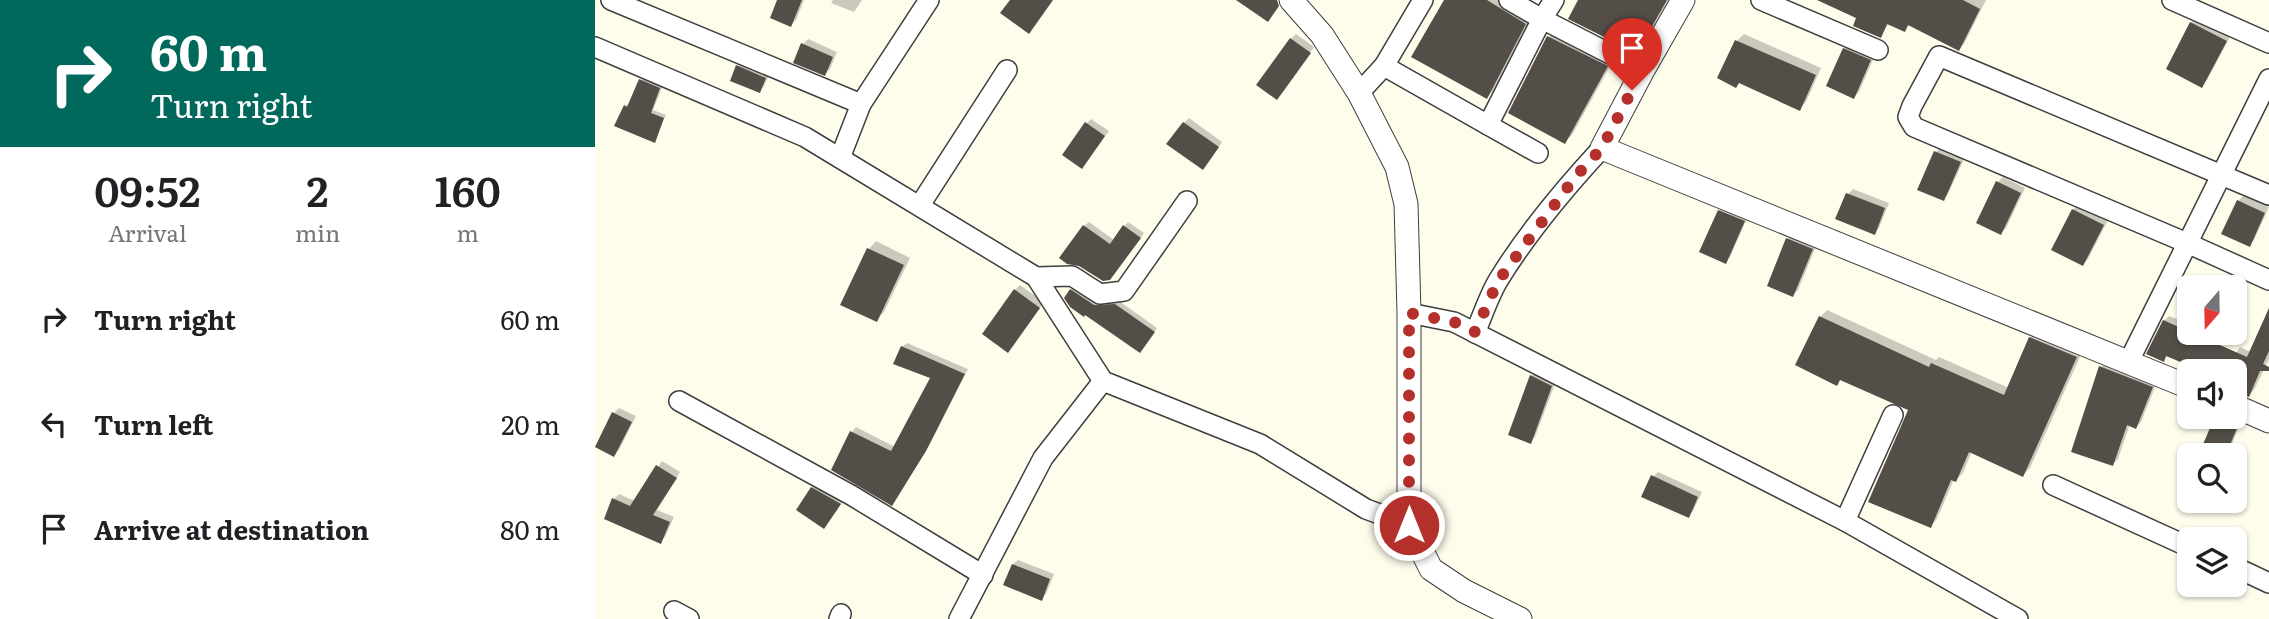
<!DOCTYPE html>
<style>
:root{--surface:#fff;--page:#f6f6f6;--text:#202124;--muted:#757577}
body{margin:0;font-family:Literata,serif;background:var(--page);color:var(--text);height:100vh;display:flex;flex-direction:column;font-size:26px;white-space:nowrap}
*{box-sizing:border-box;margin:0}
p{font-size:23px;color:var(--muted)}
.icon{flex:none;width:38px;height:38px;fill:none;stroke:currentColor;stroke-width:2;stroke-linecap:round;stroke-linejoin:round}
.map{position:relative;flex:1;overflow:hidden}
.sheet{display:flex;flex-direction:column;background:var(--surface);width:595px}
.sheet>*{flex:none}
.guide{background:#00695c;color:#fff;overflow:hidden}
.needle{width:46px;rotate:200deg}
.buttons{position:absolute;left:1582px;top:275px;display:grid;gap:14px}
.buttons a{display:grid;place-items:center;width:70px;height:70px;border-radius:10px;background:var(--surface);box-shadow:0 2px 5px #0004;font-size:35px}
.pin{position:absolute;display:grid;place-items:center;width:60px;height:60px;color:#fff;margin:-72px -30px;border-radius:50% 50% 50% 0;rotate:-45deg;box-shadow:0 0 7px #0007}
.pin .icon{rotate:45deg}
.me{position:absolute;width:77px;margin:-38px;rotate:0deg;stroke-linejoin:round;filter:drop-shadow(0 0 5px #0008)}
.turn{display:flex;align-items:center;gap:24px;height:147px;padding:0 35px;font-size:32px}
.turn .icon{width:91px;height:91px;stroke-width:2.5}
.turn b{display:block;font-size:49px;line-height:60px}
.eta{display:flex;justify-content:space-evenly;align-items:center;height:119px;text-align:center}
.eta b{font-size:42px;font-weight:600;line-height:49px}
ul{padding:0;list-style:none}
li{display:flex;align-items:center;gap:21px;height:105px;padding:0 35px}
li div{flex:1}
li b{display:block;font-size:26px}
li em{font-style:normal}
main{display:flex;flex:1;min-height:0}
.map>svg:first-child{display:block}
.shadow{fill:#0003}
.building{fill:#544e48}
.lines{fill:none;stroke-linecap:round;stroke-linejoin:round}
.minor-casing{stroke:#3e3e3e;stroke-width:22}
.tertiary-casing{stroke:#3e3e3e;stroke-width:25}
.minor{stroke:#fff;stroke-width:19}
.tertiary{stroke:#fff;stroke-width:23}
.route{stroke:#b4302b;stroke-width:12;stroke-dasharray:0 21.6}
</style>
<main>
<section class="sheet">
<div class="guide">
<div class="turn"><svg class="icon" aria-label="right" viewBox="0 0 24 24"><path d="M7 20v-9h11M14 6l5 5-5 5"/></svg><div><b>60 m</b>Turn right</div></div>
</div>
<div class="eta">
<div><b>09:52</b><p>Arrival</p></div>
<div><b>2</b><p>min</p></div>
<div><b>160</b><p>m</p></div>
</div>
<ul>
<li><svg class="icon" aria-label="right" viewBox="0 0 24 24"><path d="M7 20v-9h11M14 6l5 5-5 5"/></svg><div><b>Turn right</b></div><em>60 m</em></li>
<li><svg class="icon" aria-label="left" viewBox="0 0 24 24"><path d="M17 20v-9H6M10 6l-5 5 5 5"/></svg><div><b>Turn left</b></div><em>20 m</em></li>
<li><svg class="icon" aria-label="arrive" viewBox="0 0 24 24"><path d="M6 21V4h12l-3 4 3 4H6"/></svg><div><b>Arrive at destination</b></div><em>80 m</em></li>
</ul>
</section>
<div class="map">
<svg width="1674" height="619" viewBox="0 0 1674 619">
<rect width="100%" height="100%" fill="#fefceb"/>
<!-- shadow -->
<g class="shadow">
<path d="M184,0h25l-8,20 -5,5z"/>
<path d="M238,0h29l-8,12 -23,-9z"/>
<path d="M851,0h64l23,15 -37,73 -9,9z"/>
<path d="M985,0h89l-27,48 -8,8z"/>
<path d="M1227,0h164l-22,44 -5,5 -49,-25 -5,6 -16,-7 -8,13 -22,-19z"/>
<path d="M1601,18l35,17 -24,45 -5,5 -34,-17 23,-45z"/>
<path d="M961,29l58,30 -42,76 -7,7 -55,-30 39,-75z"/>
<path d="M701,34l18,13 -32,46 9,-54z"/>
<path d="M1149,34l77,34 -15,34 -7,7 -62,-68z"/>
<path d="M213,39l29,13 -7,17 -5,5 -22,-30z"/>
<path d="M1254,44l26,11 -16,37 -5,5 -10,-48z"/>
<path d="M148,61l27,12 -6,13 -5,5 -21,-25z"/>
<path d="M49,77l19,8 -10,25 13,5 -12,26 -29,-35 6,-2z"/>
<path d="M594,118l33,24 -14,21 -24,-40z"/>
<path d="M496,119l18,12 -22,30 -1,-37z"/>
<path d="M1346,147l24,10 -17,37 -5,5 -7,-47z"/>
<path d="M1408,177l22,11 -19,40 -5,5 -3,-51z"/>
<path d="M1258,189l36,14 -10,25 -5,5 -37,-15 11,-24z"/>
<path d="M1648,196l26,11 -15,33 -5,5 -11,-44z"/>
<path d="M1483,205l30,15 -20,39 -5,5 -30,-15 20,-39z"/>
<path d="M1129,206l24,10 -18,41 -5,5 -6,-51z"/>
<path d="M494,222l25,18 14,-18 16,11 -30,41 -30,-48z"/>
<path d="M1198,234l24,10 -19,46 -5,5 -5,-56z"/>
<path d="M281,241l34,17 -26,54 -8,8 -7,-71z"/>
<path d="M425,285l24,17 -31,43 2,-55z"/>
<path d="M480,287l24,15 20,-1 38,27 -13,19 -73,-57z"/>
<path d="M1232,310l109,50 3,-3 70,31 21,-50 7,-7 46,19 -53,118 -7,7 -51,-24 -9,22 -7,7 -2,-1 -17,40 -7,7 -20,-117 -90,-92z"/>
<path d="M1674,313v46l-15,31 -5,5 -14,-5v-19h-10l15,-24 11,5z"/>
<path d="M1574,316l20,8v8l23,2 -12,27 -32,-6 -5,5 1,-39z"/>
<path d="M312,343l61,26 -38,75 -38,60 -59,-35 19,-37 4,-5 39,20 38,-70 -31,-30z"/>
<path d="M1511,362l51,20 -16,40 -5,5 -6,-3 -12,35 -5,5 -40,-13 28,-84z"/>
<path d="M941,371l20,10 -21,56 -5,5 2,-66z"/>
<path d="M24,408l17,8 -17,34 -5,5 -18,-10 18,-32z"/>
<path d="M1622,416l26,2 -14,33 -3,4h-5z"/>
<path d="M67,461l18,11 -23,38 17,7 -9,20 -5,5 -46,-43 5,-5 16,7z"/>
<path d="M1063,472l44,20 -9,19 -5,5 -35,-39z"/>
<path d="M222,483l28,15 -17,24 -16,-34z"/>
<path d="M423,560l36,14 -8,20 -5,5 -28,-35z"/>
</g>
<!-- building -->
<g class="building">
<path d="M182,0h25l-11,27 -21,-9z"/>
<path d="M415,0h43l-24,34 -29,-21z"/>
<path d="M641,0h41l2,6 -11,16z"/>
<path d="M849,0h43l39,24 -39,75 -76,-42z"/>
<path d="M983,0h89l-33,58 -8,-10 -58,-29z"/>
<path d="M1222,0h146l17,9 -21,42 -51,-26 -3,7 -18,-8 -6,14 -28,-12 3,-8z"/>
<path d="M1595,22l37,19 -25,47 -36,-19z"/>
<path d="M952,36l61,30 -43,78 -57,-31z"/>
<path d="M695,38l21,15 -34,47 -21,-15z"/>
<path d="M1140,40l81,35 -16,36 -61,-28 -3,5 -19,-10z"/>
<path d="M206,43l32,14 -8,19 -32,-13z"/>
<path d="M1248,48l28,12 -17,39 -28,-13z"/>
<path d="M141,65l30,13 -6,15 -30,-12z"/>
<path d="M44,79l21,9 -9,25 13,5 -9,25 -41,-17 10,-21 3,2z"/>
<path d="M490,122l20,14 -23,33 -20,-14z"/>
<path d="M588,122l36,25 -16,23 -37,-26z"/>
<path d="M1339,151l27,11 -17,39 -27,-11z"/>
<path d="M1401,181l25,12 -20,42 -25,-12z"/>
<path d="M1251,193l39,15 -10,27 -40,-16z"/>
<path d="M1642,200l28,13 -15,34 -29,-13z"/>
<path d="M1477,209l32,16 -21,41 -32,-16z"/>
<path d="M1123,210l27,11 -19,43 -27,-12z"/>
<path d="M488,225l27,19 13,-19 18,13 -31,42 -7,1 -24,-15 -12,-2 -8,-6z"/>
<path d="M1191,238l27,11 -20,48 -26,-11z"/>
<path d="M272,248l37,17 -27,57 -37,-17z"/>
<path d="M419,289l26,19 -32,45 -26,-19z"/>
<path d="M475,289l24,16 21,-1 40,28 -15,21 -55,-38 -1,2 -14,-10 -6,-9z"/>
<path d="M1674,308v43l-6,13 6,3v4h-9l-11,26 -14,-5v-21h-33l-36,-15 -2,6 -18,-8 17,-34 84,37z"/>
<path d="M1224,316l110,51 2,-4 73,32 25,-58 48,20 -54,120 -54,-25 -13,30 -5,-2 -20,48 -63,-26 40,-92 -68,-30 -3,6 -42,-21z"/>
<path d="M306,346l64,28 -39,77 -34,55 -61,-36 19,-39 41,20 39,-73 -37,-14z"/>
<path d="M1504,366l54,21 -17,42 -9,-4 -14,41 -42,-14z"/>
<path d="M935,375l22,11 -21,58 -23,-9z"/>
<path d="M17,412l20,10 -18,35 -19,-10z"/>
<path d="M1620,416h11l13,7 -13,32h-9l-16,-6z"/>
<path d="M61,465l21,13 -24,37 17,7 -9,22 -57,-25 8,-21 18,8z"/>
<path d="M1056,475l47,22 -9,21 -48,-21z"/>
<path d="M216,487l30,17 -17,25 -28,-19z"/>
<path d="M417,564l38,15 -8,22 -39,-16z"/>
</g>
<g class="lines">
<!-- minor casing -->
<g class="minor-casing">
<g id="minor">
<path d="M16,0l250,104"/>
<path d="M914,0l33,19 12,-19"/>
<path d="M1166,0l117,50"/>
<path d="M1577,0l97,43"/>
<path d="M0,47l210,90 231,140 67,104 157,63 106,65 43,16"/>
<path d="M789,66l104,59 54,-106 78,40"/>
<path d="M764,93l25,-27 39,-66"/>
<path d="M893,125l50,28"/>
<path d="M245,158l21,-54 68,-104"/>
<path d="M1674,195l-330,-139 -27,50 -4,11 6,10 273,116 82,37"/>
<path d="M325,205l87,-135"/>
<path d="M441,277l36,-1 28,18 24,-3 63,-90"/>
<path d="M814,313l45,9 391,199"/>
<path d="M880,333c8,-18 14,-38 24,-54 29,-47 66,-91 103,-131"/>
<path d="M1534,361l140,-282"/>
<path d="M84,401l172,94 132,80"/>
<path d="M1298,415l-48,106 173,98"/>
<path d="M1458,485l136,62"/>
<path d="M1640,567l34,16"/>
<path d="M79,611l15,8"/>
<path d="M244,619l2,-5"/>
<path d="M364,619l84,-161 60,-77"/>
</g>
</g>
<!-- tertiary casing -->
<g class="tertiary-casing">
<g id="tertiary">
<path d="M696,0l31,35 37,58 38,74 9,37 3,109v212l22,44 33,22 56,28"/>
<path d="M1088,0l-40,70 -41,78 587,239"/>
<path d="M1640,406l34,15"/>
</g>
</g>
<!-- minor -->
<use href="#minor" class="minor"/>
<!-- tertiary -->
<use href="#tertiary" class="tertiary"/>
</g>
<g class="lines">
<!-- route -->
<path class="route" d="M814,525v-212l45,9 21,10 23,-51 78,-105 26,-28 30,-58"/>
</g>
</svg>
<div class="buttons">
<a><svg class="needle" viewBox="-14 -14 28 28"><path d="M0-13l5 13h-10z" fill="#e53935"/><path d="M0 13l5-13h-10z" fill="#757577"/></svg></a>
<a><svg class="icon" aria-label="sound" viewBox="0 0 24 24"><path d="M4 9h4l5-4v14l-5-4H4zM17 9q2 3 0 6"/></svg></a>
<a><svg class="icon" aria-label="search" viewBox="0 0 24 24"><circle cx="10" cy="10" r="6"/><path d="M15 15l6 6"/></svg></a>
<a><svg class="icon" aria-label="layers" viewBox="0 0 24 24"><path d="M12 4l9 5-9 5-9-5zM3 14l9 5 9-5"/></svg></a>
</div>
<div class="pin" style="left:1037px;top:90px;background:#d93025"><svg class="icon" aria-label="arrive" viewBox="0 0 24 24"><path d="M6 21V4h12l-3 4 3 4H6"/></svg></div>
<svg class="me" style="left:814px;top:525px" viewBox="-20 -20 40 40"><circle r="17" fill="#b4302b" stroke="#fff" stroke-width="3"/><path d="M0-11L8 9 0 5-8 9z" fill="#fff"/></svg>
</div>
</main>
